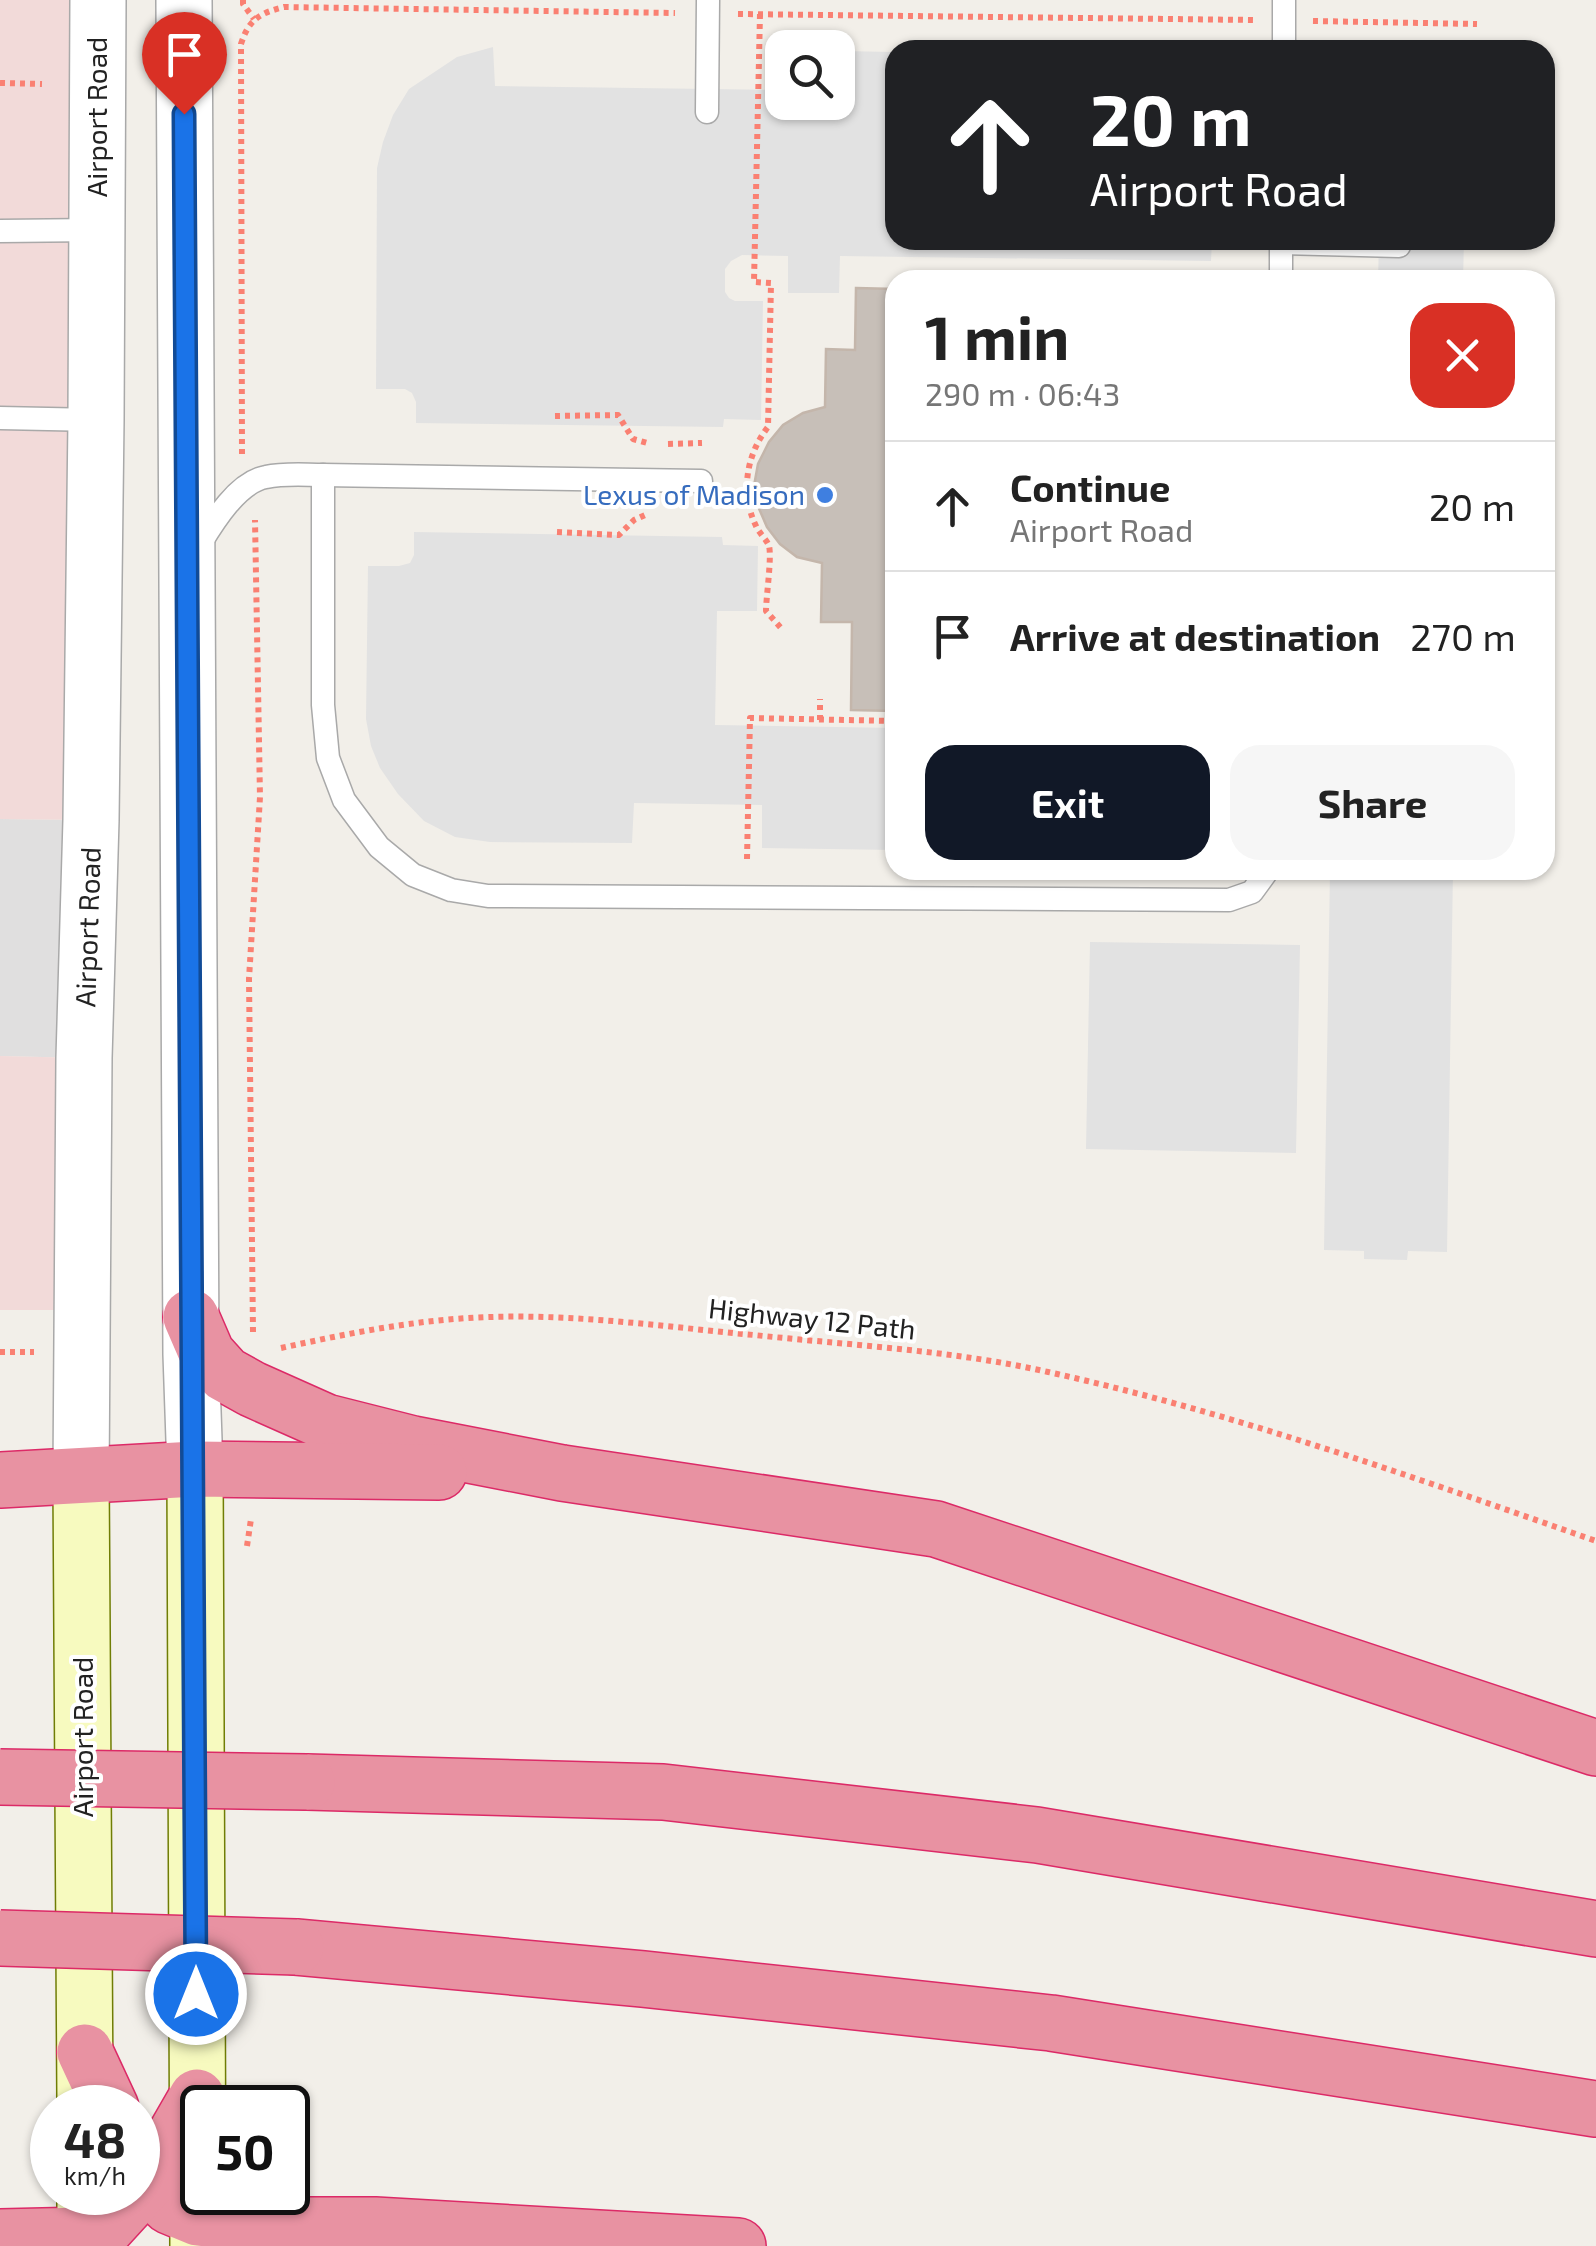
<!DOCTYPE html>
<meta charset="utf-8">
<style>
:root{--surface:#fff;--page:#f6f6f6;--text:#222;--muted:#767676;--line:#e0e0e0;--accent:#111827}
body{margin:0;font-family:"Exo 2",sans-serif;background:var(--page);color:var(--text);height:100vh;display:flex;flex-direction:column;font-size:38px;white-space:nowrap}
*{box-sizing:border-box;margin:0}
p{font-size:32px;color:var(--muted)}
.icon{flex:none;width:55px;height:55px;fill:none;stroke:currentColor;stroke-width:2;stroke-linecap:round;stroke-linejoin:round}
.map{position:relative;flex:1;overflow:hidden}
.side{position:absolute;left:885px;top:270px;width:670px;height:610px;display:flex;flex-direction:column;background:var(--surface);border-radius:30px;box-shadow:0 2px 8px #0004}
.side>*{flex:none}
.hud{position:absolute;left:885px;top:40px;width:670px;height:210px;border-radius:30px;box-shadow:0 2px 8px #0004;background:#202124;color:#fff;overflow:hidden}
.fabs{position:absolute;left:765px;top:30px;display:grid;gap:20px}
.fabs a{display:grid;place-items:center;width:90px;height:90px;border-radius:20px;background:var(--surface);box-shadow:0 2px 8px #0004;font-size:50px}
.speed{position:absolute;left:30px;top:2085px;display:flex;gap:20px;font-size:50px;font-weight:700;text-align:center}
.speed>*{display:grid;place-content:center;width:130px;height:130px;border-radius:50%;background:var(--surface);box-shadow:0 2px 8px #0004;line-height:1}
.speed small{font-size:25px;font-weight:400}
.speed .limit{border:5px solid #111;border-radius:15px;background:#fff;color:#111}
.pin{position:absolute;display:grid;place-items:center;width:85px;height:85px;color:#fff;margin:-102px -42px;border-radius:50% 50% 50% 0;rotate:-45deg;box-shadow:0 0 10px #0007}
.pin .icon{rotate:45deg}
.me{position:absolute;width:110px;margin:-55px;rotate:0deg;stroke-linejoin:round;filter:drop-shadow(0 0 8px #0008)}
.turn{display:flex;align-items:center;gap:35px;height:210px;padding:0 40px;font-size:45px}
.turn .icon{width:130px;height:130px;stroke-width:2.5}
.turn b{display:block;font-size:70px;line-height:85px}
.round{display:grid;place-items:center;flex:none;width:105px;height:105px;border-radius:30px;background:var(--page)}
.head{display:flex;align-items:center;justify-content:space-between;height:170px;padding:0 40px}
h1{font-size:60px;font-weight:700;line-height:75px}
.action{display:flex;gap:20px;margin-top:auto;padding:20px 40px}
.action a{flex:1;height:115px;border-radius:30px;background:var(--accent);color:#fff;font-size:40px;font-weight:700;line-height:115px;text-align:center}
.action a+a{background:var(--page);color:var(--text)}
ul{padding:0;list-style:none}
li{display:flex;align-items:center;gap:30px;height:130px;padding:0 40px;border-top:2px solid var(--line)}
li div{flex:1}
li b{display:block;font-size:38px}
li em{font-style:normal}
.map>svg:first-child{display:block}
.residential{fill:#e0dfdf}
.commercial{fill:#f2dad9}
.parking{fill:#e2e2e2}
.building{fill:#c7bfb8;stroke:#c4b6ab;stroke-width:2.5}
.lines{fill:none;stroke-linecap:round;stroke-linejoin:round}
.service-casing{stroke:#a9a9a9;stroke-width:25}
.tertiary-casing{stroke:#a9a9a9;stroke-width:58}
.secondary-casing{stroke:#707d05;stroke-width:58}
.motorway-casing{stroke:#dc2a67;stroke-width:58}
.path{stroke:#fa8072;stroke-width:6;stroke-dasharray:5 5;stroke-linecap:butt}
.service{stroke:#fff;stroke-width:22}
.tertiary{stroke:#fff;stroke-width:55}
.secondary{stroke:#f7fabf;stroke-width:55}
.motorway{stroke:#e892a2;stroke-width:55}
.motorway-bridge-casing{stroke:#dc2a67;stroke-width:58;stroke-linecap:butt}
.motorway-bridge{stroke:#e892a2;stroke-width:55}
.route-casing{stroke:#114b97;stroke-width:25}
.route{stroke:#1a73e8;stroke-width:18}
.shop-dot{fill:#3f7fe0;stroke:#fff;stroke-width:4}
.labels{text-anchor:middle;stroke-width:8;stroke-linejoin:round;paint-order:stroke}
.street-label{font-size:28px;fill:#222;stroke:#fff}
.shop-label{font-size:28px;fill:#366cbe;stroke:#fff;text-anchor:end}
</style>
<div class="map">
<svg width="1596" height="2246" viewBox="0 0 1596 2246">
<rect width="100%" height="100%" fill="#f2efe9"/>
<!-- residential -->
<path class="residential" d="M0,819l91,1 -7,238 -84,-2z"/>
<!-- commercial -->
<g class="commercial">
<path d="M0,0h98l-7,820 -91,-1z"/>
<path d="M0,1056l84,2 -3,252h-81z"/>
</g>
<!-- parking -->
<g class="parking">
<path d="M493,47l2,39 281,4 1,-40h5v52h56v-51l57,1v188h317l-1,21 -371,-5 -1,37h-51v-37l-46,-1 -11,6 -6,8v23l4,6 6,3h28l-2,119 -37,-1 -1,8 -307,-4v-21l-4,-9 -7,-4h-29l1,-221 6,-26 10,-27 16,-26 48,-32z"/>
<path d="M1379,240h85l-1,40h-85z"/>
<path d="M414,532l308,5 1,8 35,1 -1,65h-40l-2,114 180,3v122l-133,-2v-43l-128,-2 -2,40 -142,-1 -35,-5 -31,-16 -26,-27 -18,-26 -9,-22 -5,-27 2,-153h31l11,-3 4,-8z"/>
<path d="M1330,870h123l-6,382 -39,-1 -1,9 -43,-1v-8l-40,-1z"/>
<path d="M1090,942l210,3 -4,208 -210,-4z"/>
</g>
<!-- building -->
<path class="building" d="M856,288l39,1v422l-44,-1 1,-88h-31l1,-59 -25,-6 -17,-13 -13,-17 -10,-23 -3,-18 4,-22 11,-22 14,-17 20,-12 22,-6 1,-58 29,1z"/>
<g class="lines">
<!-- service casing -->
<g class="service-casing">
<g id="service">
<path d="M1284,50v-50"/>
<path d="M707,112l1,-112"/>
<path d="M0,231l97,-1"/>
<path d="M1281,243l118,3"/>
<path d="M1281,280v-40"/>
<path d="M0,418l96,2"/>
<path d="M323,475v230l5,53 16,42 35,47 34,28 38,15 37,6 741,4 23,-8 16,-22"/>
<path d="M200,544c14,-23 38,-62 66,-67 19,-4 39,-2 57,-2l378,6"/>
</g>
</g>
<!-- tertiary casing -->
<g class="tertiary-casing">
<g id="tertiary">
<path d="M184,0l7,1354 4,115"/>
<path d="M81,1477l3,-419 7,-238 5,-400 2,-420"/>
</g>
</g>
<!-- secondary casing -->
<g class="secondary-casing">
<g id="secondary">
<path d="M195,1469l3,777"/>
<path d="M81,1477l4,622"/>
<path d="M85,2246v-54"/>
</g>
</g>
<!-- motorway casing -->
<g class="motorway-casing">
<g id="motorway">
<path d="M191,1317l16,37 18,20 27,15 74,33 87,22 149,29 374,56 660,219"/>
<path d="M0,1480l195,-11 244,3"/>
<path d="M307,1782l356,10 374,43 559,94"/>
<path d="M296,1947l347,32 408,44 545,86"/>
<path d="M85,2052l26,56"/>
<path d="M138,2161l10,21 21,24 29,12 64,7h113l363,21"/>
<path d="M0,2237l85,-2 20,-6 43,-47 49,-85"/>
</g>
</g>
<!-- path -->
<g class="path">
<path d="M243,0v4l11,15"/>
<path d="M738,14l517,6"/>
<path d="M760,14l-6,268 17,1 -3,144c-22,28 -28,66 -12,99 3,7 11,14 13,20 3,11 -3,52 -3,65l15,17"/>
<path d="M1313,21l164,3"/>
<path d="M0,83l42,1"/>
<path d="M555,416l63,-1 15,24 18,5"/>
<path d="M668,444l34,-1"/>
<path d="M242,454l-1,-410c8,-25 19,-31 43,-37l391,6"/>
<path d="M557,532l62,3 15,-15 11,-5"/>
<path d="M820,720v-21"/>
<path d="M747,859l3,-141 145,3"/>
<path d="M253,1332l-4,-353 11,-182 -5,-277"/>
<path d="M281,1348c69,-15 138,-29 209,-31 88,-3 177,10 264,18 95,10 192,15 285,35 190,41 374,107 557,171"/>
<path d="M0,1352h34"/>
<path d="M247,1546l4,-27"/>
</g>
<!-- service -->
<use href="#service" class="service"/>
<!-- tertiary -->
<use href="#tertiary" class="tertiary"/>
<!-- secondary -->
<use href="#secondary" class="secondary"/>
<!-- motorway -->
<use href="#motorway" class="motorway"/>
<!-- motorway-bridge casing -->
<g class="motorway-bridge-casing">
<g id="motorway-bridge">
<path d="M0,1777l307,5"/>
<path d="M0,1938l296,9"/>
</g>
</g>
<!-- motorway-bridge -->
<use href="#motorway-bridge" class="motorway-bridge"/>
</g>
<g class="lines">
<!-- route casing -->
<g class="route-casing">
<path id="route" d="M184,114l12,1880"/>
</g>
<!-- route -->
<use href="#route" class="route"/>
</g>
<!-- markers -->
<circle class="shop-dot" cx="825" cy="495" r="10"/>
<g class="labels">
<!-- street labels -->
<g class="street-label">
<text transform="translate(97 117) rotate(-90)" y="10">Airport Road</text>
<text transform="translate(88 927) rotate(-88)" y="10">Airport Road</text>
<text transform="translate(812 1319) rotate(6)" y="10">Highway 12 Path</text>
<text transform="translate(83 1737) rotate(-90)" y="10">Airport Road</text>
</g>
<!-- shop labels -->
<g class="shop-label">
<text x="805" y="505">Lexus of Madison</text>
</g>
</g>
</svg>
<div class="fabs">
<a><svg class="icon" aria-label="search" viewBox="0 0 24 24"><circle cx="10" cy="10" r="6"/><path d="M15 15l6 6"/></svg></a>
</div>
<div class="speed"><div>48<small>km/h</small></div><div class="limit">50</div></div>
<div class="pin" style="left:184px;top:114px;background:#d93025"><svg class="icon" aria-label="arrive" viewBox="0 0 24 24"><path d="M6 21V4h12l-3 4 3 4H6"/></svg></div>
<svg class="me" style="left:196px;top:1994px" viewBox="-20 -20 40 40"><circle r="17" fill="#1a73e8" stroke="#fff" stroke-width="3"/><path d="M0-11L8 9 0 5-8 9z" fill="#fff"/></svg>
<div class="hud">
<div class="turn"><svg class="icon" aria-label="ahead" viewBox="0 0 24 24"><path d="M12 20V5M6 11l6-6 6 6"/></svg><div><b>20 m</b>Airport Road</div></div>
</div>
<section class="side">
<div class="head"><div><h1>1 min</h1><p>290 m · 06:43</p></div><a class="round" style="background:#d93025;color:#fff"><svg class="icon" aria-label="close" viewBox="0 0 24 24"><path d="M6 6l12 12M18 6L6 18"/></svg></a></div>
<ul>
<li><svg class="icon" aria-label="ahead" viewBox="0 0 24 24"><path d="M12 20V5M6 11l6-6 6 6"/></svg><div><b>Continue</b><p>Airport Road</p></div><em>20 m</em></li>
<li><svg class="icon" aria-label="arrive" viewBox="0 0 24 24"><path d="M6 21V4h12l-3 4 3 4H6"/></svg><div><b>Arrive at destination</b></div><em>270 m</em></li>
</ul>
<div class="action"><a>Exit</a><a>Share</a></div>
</section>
</div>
